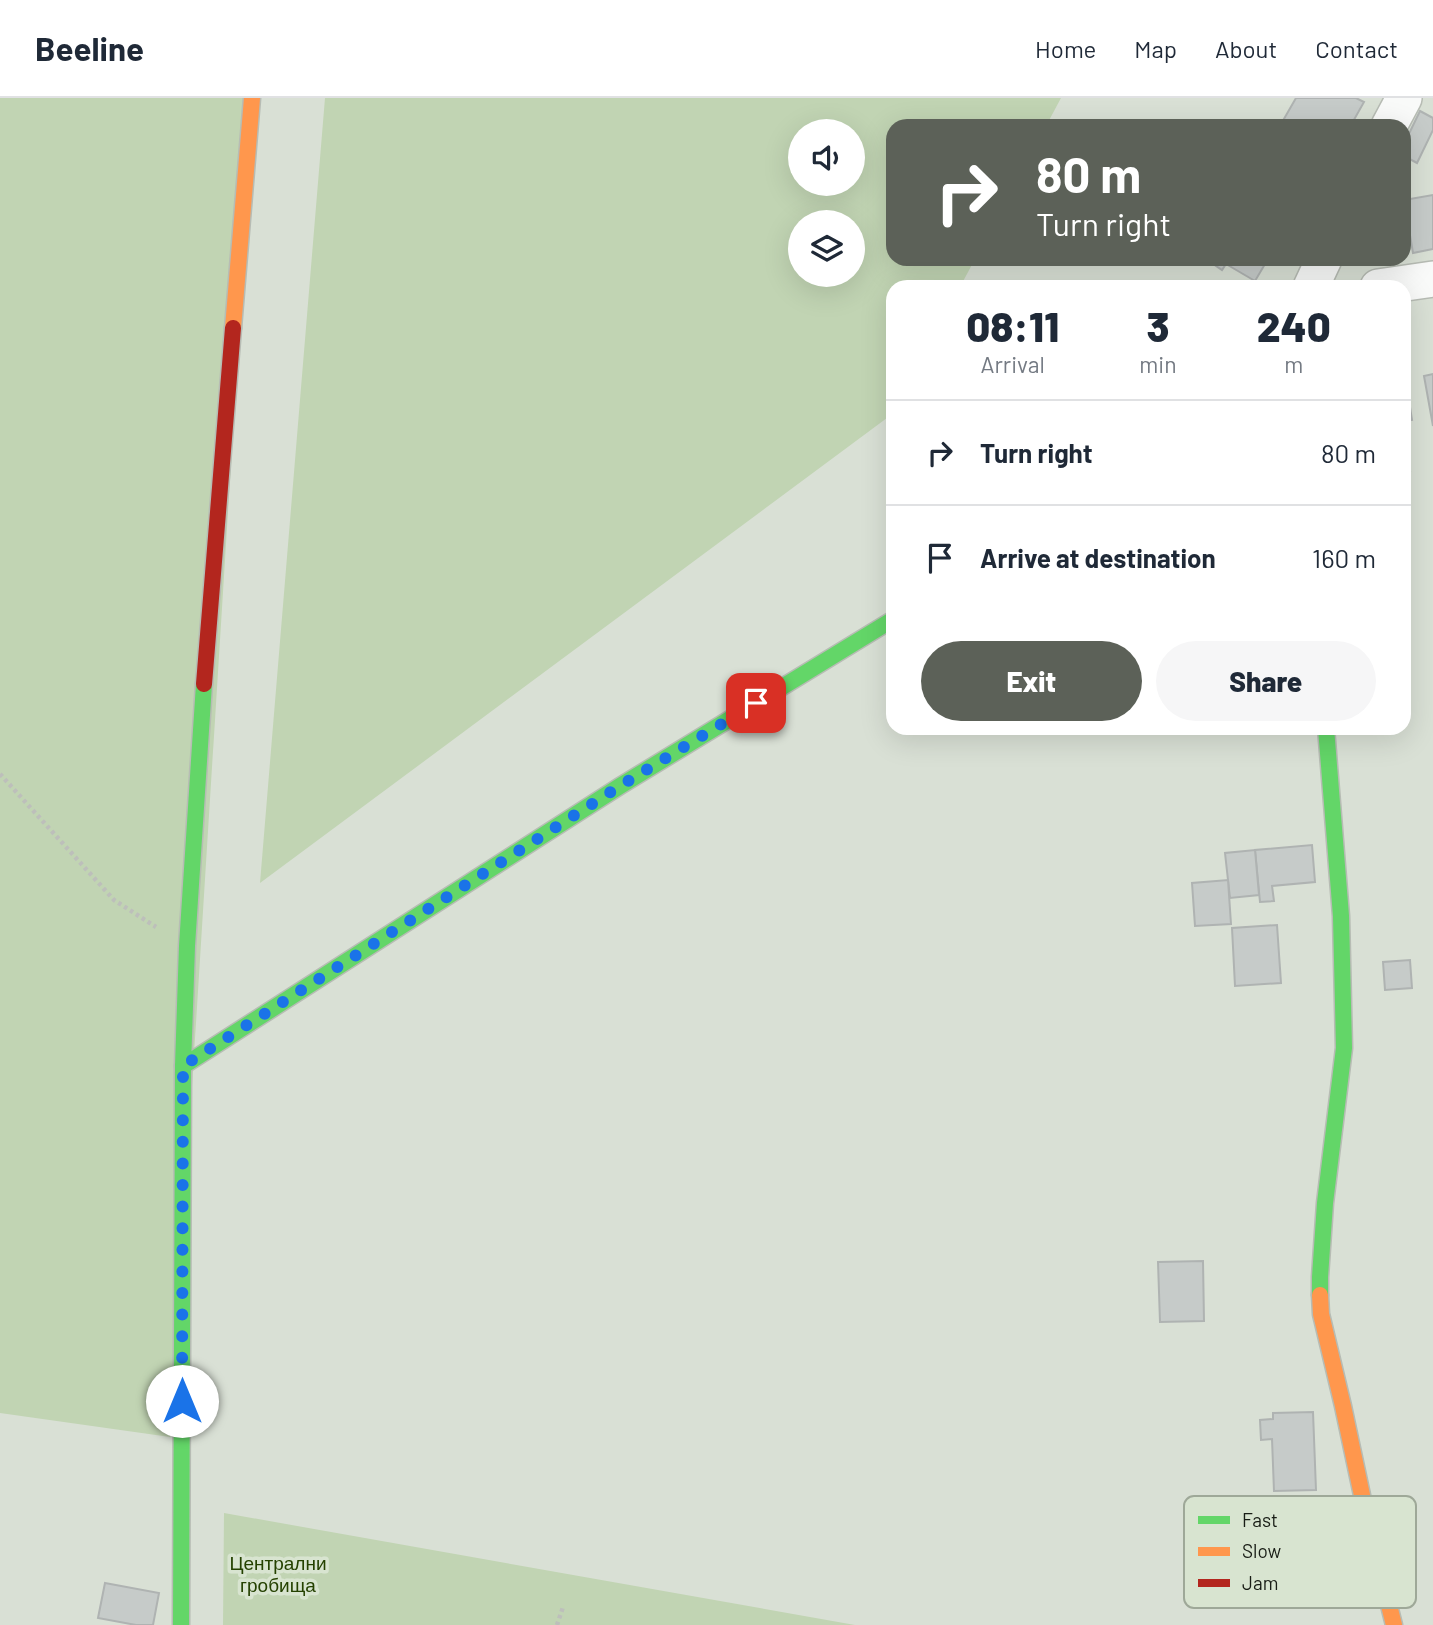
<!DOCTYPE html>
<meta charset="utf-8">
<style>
:root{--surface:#fff;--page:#f6f6f7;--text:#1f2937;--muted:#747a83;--line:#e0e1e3;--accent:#5c6158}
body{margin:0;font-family:Barlow,sans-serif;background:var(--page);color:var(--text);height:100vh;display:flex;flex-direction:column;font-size:26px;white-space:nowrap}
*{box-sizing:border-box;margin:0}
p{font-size:23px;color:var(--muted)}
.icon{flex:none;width:38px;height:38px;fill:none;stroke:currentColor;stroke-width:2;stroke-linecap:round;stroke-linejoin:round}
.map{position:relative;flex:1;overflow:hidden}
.side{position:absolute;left:886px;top:182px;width:525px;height:455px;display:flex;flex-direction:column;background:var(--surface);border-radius:21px;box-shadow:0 7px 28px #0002}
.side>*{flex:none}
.top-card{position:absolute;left:886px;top:21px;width:525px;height:147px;border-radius:21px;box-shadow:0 7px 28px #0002;background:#5c6158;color:#fff;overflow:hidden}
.tools{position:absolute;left:788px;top:21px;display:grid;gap:14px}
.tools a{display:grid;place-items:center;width:77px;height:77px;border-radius:50%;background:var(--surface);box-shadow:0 7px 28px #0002;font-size:35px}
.pin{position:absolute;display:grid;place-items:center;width:60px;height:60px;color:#fff;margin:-30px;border-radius:14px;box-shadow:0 4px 10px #0006}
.me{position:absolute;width:77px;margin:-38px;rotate:0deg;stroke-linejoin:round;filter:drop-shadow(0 0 5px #0008)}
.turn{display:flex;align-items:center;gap:24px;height:147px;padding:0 35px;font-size:32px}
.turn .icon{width:91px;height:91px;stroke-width:2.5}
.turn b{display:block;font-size:49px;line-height:60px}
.eta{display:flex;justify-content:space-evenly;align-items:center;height:119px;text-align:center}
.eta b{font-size:42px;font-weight:800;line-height:49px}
.primary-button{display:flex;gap:14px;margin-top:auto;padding:14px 35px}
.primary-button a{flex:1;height:80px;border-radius:42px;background:var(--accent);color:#fff;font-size:28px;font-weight:800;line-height:80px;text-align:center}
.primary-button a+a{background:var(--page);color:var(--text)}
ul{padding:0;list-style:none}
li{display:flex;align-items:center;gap:21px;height:105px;padding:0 35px;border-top:2px solid var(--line)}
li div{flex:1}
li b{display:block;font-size:26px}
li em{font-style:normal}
header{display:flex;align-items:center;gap:42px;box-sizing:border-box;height:98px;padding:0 35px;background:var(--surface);border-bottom:2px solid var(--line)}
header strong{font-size:33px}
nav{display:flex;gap:38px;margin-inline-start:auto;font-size:24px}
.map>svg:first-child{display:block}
.green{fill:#c1d4b3;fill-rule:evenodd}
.building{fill:#c6cbc9;stroke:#afb3b2;stroke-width:2}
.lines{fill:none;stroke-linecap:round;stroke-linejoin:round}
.street-casing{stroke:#b7bcb4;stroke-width:38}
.fast-casing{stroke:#b7bcb4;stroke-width:19}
.slow-casing{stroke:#b7bcb4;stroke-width:19}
.jam-casing{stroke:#b7bcb4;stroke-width:19}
.path{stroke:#bdbfbb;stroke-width:4.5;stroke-dasharray:3.5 3.5;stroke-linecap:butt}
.street{stroke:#f9faf9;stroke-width:35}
.fast{stroke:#63d668;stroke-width:16}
.slow{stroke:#ff974d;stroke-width:16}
.jam{stroke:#b3261e;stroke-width:16}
.route{stroke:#1a73e8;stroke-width:12;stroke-dasharray:0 21.6}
.labels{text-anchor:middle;stroke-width:7;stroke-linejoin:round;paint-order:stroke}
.park-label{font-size:19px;fill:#244100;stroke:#d8e4d0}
.key{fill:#d8e4d0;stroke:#9ea898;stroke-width:2}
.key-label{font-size:19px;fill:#181c15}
</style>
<header>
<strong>Beeline</strong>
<nav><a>Home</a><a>Map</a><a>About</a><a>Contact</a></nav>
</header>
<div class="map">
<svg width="1433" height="1527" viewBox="0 0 1433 1527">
<rect width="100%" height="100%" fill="#d9e0d5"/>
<!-- green -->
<g class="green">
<path d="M0,0h254l-84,1339 -170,-24z"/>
<path d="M325,0h736l-15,28h-154v133h83l-15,28h-68l-1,128 -631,468zM800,33h52v53h-52zM800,124h52v53h-52z"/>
<path d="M224,1415l631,112h-632z"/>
</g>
<!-- building -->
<g class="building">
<path d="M1296,0h60l8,4 -13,23 1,1h-67l-4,-2z"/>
<path d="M1420,13l13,7v12l-16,33 -13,-7v-12z"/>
<path d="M1433,97v54l-20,4 -9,-53z"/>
<path d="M1206,161h62l-13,22 -29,-17 -4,6z"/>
<path d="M1433,276v52l-9,-50z"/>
<path d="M1405,277l7,45 -8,1v-45z"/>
<path d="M1404,343l6,30 -6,1z"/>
<path d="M1312,747l3,37 -43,4 2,15 -14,1 -5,-52z"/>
<path d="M1255,752l4,45 -29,3 -5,-45z"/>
<path d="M1228,782l3,44 -36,2 -3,-43z"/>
<path d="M1277,827l4,58 -46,3 -3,-58z"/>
<path d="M1410,862l2,28 -27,2 -2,-28z"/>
<path d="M1203,1163l1,60 -44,1 -2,-60z"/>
<path d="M1313,1314l3,78 -42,1 -2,-52 -11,1 -1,-20 13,-1v-6z"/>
<path d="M105,1485l54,10 -6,32h-17l-38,-7z"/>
</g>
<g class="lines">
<!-- street casing -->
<g class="street-casing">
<g id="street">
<path d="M1389,28l15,-28"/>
<path d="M1311,189l13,-28"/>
<path d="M1378,189l55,-8"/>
</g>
</g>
<!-- fast casing -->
<g class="fast-casing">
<g id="fast">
<path d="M183,968l437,-280 272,-166"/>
<path d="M1320,1197v-18l5,-74 19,-155 -3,-132 -15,-188"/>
<path d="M181,1527l2,-559 4,-120 17,-262"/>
</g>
</g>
<!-- slow casing -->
<g class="slow-casing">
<g id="slow">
<path d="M233,230l19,-230"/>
<path d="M1320,1197l1,19 22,92 23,108 28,111"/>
</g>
</g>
<!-- jam casing -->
<g class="jam-casing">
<path id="jam" d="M204,586l29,-356"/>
</g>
<!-- path -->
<g class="path">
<path d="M0,676l114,126 42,27"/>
<path d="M557,1527l6,-18"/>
</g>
<!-- street -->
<use href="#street" class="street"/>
<!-- fast -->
<use href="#fast" class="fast"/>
<!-- slow -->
<use href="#slow" class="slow"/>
<!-- jam -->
<use href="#jam" class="jam"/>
</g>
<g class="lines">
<!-- route -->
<path class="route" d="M182,1303l1,-335 437,-280 136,-83"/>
</g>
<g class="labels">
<!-- park labels -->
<g class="park-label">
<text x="278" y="1472">Централни<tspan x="278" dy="22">гробища</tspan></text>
</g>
</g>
<!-- legend -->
<rect x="1184" y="1398" width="232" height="112" rx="10" class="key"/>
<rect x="1198" y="1418" width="32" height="8" fill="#63d668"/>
<rect x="1198" y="1449" width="32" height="9" fill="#ff974d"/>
<rect x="1198" y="1481" width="32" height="8" fill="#b3261e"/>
<g class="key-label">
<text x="1242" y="1429">Fast</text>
<text x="1242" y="1460">Slow</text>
<text x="1242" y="1492">Jam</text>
</g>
</svg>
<div class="tools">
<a><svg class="icon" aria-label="sound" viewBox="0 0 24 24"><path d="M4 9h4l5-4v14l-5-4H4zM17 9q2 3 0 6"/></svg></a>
<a><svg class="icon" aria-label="layers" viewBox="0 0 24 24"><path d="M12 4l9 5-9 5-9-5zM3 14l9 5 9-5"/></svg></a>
</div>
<div class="pin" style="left:756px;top:605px;background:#d93025"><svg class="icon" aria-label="arrive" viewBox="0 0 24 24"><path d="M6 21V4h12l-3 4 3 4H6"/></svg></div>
<svg class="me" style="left:182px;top:1303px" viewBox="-20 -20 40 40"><circle r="19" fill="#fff"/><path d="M0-13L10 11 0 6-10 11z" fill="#1a73e8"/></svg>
<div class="top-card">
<div class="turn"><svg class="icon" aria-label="right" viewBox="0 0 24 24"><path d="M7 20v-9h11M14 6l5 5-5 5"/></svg><div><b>80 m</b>Turn right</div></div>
</div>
<section class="side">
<div class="eta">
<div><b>08:11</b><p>Arrival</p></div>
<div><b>3</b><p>min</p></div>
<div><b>240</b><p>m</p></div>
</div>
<ul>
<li><svg class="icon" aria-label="right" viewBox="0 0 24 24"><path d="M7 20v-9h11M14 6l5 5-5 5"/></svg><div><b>Turn right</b></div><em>80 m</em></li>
<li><svg class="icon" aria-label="arrive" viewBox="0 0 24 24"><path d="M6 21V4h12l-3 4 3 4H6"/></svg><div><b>Arrive at destination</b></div><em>160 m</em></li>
</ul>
<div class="primary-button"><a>Exit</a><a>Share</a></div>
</section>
</div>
